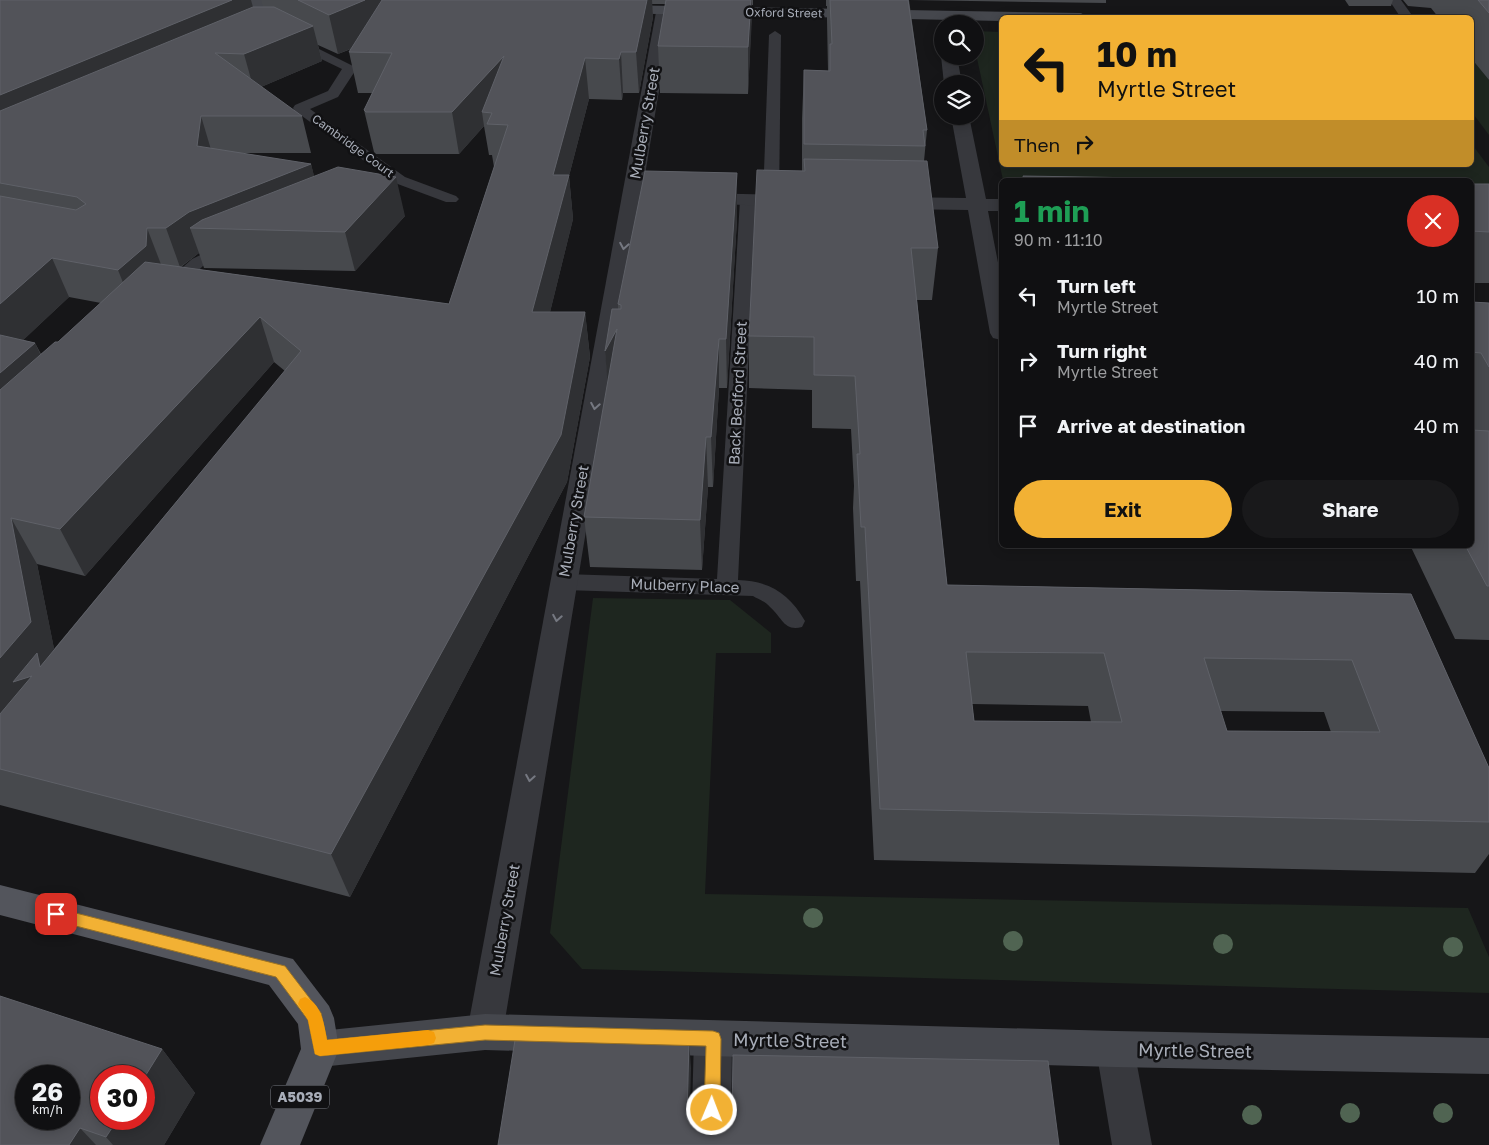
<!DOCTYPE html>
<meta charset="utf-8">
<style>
:root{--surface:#101012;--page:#19191b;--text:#f1f3f6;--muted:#9c9d9f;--line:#303032;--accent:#f2b134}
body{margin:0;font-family:"Golos Text",sans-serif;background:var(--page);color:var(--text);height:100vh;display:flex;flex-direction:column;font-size:19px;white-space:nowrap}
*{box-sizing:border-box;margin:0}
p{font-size:16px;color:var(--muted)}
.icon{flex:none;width:28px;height:28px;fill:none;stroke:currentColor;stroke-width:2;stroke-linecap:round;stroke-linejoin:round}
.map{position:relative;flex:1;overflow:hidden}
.drawer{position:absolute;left:999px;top:178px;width:475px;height:370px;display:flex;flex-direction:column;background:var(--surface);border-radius:8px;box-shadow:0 2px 12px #0003,0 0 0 1px var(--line)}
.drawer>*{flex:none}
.banner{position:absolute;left:999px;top:15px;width:475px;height:152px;border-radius:8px;box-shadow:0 2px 12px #0003,0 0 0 1px var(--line);background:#f2b134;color:#111;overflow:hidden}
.tools{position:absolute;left:934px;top:15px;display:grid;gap:10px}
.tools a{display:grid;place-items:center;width:50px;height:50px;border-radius:50%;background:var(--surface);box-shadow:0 2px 12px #0003,0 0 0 1px var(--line);font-size:25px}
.speed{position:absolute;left:15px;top:1065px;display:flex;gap:10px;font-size:25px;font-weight:700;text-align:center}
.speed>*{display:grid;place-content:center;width:65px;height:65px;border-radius:50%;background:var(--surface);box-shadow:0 2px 12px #0003,0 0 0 1px var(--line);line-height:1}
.speed small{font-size:12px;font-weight:400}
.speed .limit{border:8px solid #d22;background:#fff;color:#111}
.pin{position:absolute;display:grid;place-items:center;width:42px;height:42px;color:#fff;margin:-21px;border-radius:10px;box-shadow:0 2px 8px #0006}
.me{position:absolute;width:55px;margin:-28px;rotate:1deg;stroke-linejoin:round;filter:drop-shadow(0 0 4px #0008)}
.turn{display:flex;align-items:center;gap:18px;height:105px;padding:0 15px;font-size:22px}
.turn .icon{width:65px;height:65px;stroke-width:2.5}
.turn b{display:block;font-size:35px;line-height:42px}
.then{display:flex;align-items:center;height:48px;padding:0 15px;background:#0003;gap:10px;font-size:19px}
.round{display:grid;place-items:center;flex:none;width:52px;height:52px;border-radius:26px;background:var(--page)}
.summary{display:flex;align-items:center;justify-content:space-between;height:85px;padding:0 15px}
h1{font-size:30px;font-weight:700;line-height:38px;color:#1e9e55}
.cta{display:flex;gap:10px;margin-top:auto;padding:10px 15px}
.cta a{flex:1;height:58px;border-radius:30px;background:var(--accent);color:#111;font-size:20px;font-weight:700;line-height:58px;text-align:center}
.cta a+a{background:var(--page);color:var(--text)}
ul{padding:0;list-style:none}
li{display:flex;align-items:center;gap:15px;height:65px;padding:0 15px}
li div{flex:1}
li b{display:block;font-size:19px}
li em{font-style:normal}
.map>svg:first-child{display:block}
.green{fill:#1e261f}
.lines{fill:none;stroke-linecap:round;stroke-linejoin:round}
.lane{fill:#37383d;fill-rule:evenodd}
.street{fill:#37383d;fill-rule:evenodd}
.secondary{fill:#45474d;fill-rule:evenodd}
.primary{fill:#53555c;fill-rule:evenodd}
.tree{fill:#506452}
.wall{fill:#47494d;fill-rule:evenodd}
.shaded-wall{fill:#2f3033}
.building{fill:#525359;stroke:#5f6168;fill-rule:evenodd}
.oneway{stroke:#757881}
.route{fill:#f2b134;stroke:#9d7322}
.slow{fill:#f59e0b}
.labels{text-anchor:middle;stroke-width:5;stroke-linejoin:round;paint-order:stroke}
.far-street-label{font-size:12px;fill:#a8adb8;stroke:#111113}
.shield{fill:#111113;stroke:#7b7e86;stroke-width:1}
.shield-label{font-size:14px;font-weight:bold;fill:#a8adb8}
.street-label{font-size:15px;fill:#a8adb8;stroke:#111113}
.near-street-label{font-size:18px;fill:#a8adb8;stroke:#111113}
</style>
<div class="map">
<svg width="1489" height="1145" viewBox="0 0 1489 1145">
<rect width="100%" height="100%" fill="#161618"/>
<!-- green -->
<g class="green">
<path d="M975,31l26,1v133h470v-22l18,24v23h-18v-10h-468l-28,-131z"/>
<path d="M1471,57l18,23v55l-18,-24z"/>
<path d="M593,598l137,2 41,33v20h-55l-11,241 763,14 21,49v36l-907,-24 -32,-36z"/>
</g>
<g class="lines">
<!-- lane -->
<g class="lane">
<path d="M1389,0h12l13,18h-13z"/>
<path d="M775,31l6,4 -2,163 -8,5 -8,-5 6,-163z"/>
<path d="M293,36l64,32 -19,29 -28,12 95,68 51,19 3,3 -3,3h-10l-51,-19 -100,-72 -2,-3 2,-3 33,-14 14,-22 -54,-26 -1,-3z"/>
<path d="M748,195l8,5 -18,380c31,1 51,13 67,41l-3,6c-18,5 -20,-10 -32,-20 -4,-5 -12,-8 -17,-11l-189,-6 -8,-3 -3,-5 3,-5 8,-3 153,5 23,-379z"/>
<path d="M226,243l8,5 -2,3 -28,14 -28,27h-12l-2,-4 2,-4 28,-25z"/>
</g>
<!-- street -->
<g class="street">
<path d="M664,7l8,5 -169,1020 -5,13 -13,5 -13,-5 -5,-13 189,-1020z"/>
<path d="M942,53v3h15l5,28h-18l-3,-28z"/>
<path d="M951,116h18l17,83h15v12h-13l13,67v62l-8,-2 -3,-5 -22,-123 -73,-1 -7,-2 -3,-4 3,-4 7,-2 71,1z"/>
<path d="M700,193l92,2 7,2 3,4 -3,4 -7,2 -99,-4 -3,-4 3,-4z"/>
<path d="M713,1021l13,5 6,13 -1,106h-40l3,-106 6,-13z"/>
<path d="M1115,1031l13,5 6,13 18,96h-40l-16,-96 6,-13z"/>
</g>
<!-- secondary -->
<g class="secondary">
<path d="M208,0h95l5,4 -8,5 -85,-2 -6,-2z"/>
<path d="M615,5l466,8 8,5h-88v3l-392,-8 -2,-3 2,-3z"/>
<path d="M485,1014l630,17 374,7v36l-374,-7 -630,-17 -165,17 -13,-5 -6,-13 6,-13 13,-5z"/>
</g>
<!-- primary -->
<path class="primary" d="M0,885l293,74 36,47 5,12 5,31 -39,96h-40l41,-96 -3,-25 -29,-39 -269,-70z"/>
</g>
<!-- trees -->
<g class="tree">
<circle cx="813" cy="918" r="10"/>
<circle cx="1013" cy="941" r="10"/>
<circle cx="1223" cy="944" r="10"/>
<circle cx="1453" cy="947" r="10"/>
<circle cx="1350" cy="1113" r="10"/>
<circle cx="1443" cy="1113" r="10"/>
<circle cx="1252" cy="1115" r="10"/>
</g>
<!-- wall -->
<g class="wall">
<path d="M0,0l263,7 -2,-7h492v5h-1l-4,89 -88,-1 -2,-47 8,-42h-14l1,13 -14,76h-16l-1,7 -33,-1 -20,77 4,43 -23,93h35l5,45 -23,125 -217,415 -350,-92zM318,45l20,9 13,-5 -2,3 9,41h14l-8,17 10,42 2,2h83l25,-28 5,29h3l2,12 -45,137 -268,-37 18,-14 5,15 151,3 50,-55 -91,-39 -3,-13 -74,-11h74l-9,-37 -41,-29 61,-26zM69,297l32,6 -43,39 -17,12 -6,-11 -12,-3zM274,362l11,9 -231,278 -17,-85 48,12z"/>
<path d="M826,0h280v3l-197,-3 18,130 -3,31 14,87 -6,52h-15l30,285 464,9 78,174v86l-14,19 -601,-13 -14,-279h-4l-3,-73 1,-22 -3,-57 -39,-1v-38l-63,-2v-52l53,-165v-53l2,-48 24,1 -1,-51v-14h-1zM972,704l116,2 3,16 -117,-1zM1220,711l104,1 7,20 -104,-1z"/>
<path d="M1345,0h48l-2,6h-42z"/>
<path d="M1403,0h86v80l-18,-22v-40h-32l-8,-10 -23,-2z"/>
<path d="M737,173v46l-10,169h-8l-6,99h-5l-6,83 -112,-3 -6,-50 24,-135 -3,-31 13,-42v-5z"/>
<rect x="1471" y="184" width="18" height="99"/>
<path d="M1471,302l18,1v337l-34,-1 -45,-94h61z"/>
<path d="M162,1049l33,44 -31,52h-164z"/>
</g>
<!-- shaded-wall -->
<g class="shaded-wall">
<path d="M232,0h19l5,18 -256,120v-43z"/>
<path d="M365,0h24l6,30 -57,24 -9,-39z"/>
<path d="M647,0h5l1,17 -14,76 -3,-41z"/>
<path d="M751,0h1v18l-4,76v-47z"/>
<path d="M313,26l9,35 -68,29 -10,-36z"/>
<path d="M621,52l2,41 -1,7 -3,-41z"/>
<path d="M504,56l-12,57 -10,-1 2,14 -25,28 -7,-42z"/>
<path d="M585,58l4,41 -20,77 4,43 -34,138 -7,-45 21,-137z"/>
<path d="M201,116l11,37 -15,-7z"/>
<path d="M311,164l10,38 -131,26 9,25 -19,14 -14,-39 23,-16z"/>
<path d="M737,173v46l-10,169 -1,-49z"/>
<path d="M396,177l9,39 -50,55 -10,-39z"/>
<path d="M147,228l15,39 -28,43 -16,-40z"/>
<path d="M52,258l17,39 -69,65v-58z"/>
<path d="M585,312l5,45 -23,125 -217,415 -19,-43z"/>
<path d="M260,317l14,45 -189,214 -25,-47z"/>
<path d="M617,329l-8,71 -4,-49z"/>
<path d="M719,339v49l-6,99 -2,-50z"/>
<path d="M35,343l19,40 -54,49v-59z"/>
<path d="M706,437l2,50 -6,83 -2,-50z"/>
<path d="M11,518l26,46 21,104 -58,72v-82z"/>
<path d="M689,1040l2,28 -2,77 -2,-26z"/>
<path d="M162,1049l33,44 -31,52h-51l-7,-8 12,-18h26v-41z"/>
<path d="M80,1128l16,17h-27z"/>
</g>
<!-- building -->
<g class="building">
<path d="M0,0h232l-232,95z"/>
<path d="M298,0h67l-36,15z"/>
<path d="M382,0h265l-11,52h-15l-2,7 -34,-1 -32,117h16l-37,137h53l-24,123 -230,419 -331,-85v-55l32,-38 -19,6 24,-29 3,14 261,-316 -41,-34 -200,212 -49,-11 20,104 -31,36v-268l55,-48h3l87,-80 304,42 59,-179 -21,-1 5,-11 -10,-1 22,-56 -52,56h-86l-2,-2 28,-57 -43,-1z"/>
<path d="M666,0h85l-3,47 -90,-1z"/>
<path d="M830,0h78l19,130h-4l2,16 -121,-2v-74l26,1v-27h2z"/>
<path d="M1478,0h11v13z"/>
<path d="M253,7h21l39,19 -69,28 -29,-1 87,63h-101l-4,30 114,18 -122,48 -23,16h-19l-1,18 -28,24 -66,-12 -52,46v-108l76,14 10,-6 -9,-7 -77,-14v-72z"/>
<path d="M804,159l123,2 11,87h-27l36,337 464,9 78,174v54l-609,-13 -15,-282h-4l-4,-73h3l-5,-78 -41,-1v-38l-65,-1 8,-166 48,1zM966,652l138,1 18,69 -148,-1zM1204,658l148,2 28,72 -153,-1z"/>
<path d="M338,167l58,10 -51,55 -155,-4 12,-8z"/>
<path d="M645,171l92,2 -11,166h-7l-8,98h-5l-6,83 -116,-3 33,-188 -12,22 7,-42h9v-4l-3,-1z"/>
<path d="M1023,176l241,4h-240z"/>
<path d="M1471,184h18v48l-18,-1z"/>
<path d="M1471,302l18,1v64l-8,-14 -10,-1z"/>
<path d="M0,335l35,8 -35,30z"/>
<path d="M1471,430l18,1v155h-2l-22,-41h6z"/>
<path d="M0,996l162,53 -18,29v-2h-43v43h17l-12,18 -26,-9 -11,17h-69zM26,1076h43v43h-43z"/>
<path d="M516,1034l173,6 -2,79 2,2 43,-1 1,-65 315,6 11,84h-561z"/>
</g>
<!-- one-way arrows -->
<defs><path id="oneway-chevron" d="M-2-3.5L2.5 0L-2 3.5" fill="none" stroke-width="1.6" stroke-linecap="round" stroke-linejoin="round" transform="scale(1.25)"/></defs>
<g class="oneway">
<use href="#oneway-chevron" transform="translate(624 246) rotate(100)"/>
<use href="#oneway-chevron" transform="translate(595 406) rotate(100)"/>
<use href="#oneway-chevron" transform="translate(557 618) rotate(100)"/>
<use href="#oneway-chevron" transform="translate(530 778) rotate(100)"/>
</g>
<!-- route -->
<path class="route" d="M56,908l229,58 36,47 6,27 158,-15 228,6 6,2 2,6 -1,71 -3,5 -5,2 -6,-2 -2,-5 2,-64 -221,-6 -165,16 -5,-2 -7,-34 -32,-43 -220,-56 -5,-2 -2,-5 2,-4z"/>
<!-- slow -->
<path class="slow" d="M305,997c17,7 19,27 22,43l101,-10 6,2 2,6 -2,5 -6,2 -108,11 -5,-2 -7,-34 -10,-16 2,-5z"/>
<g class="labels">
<!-- far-street labels -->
<g class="far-street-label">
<text transform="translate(784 13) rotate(1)" y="4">Oxford Street</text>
<text transform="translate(353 146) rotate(36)" y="4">Cambridge Court</text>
</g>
<!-- shield labels -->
<rect class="shield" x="271" y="1085.5" width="58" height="23" rx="4"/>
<g class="shield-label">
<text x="300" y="1102">A5039</text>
</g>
<!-- street labels -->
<g class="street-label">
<text transform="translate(645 123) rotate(-80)" y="5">Mulberry Street</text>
<text transform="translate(738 393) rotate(-87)" y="5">Back Bedford Street</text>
<text transform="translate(574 521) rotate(-80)" y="5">Mulberry Street</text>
<text transform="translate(685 586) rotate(2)" y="5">Mulberry Place</text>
<text transform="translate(505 920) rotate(-80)" y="5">Mulberry Street</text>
</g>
<!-- near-street labels -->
<g class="near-street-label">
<text transform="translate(790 1041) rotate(1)" y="6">Myrtle Street</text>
<text transform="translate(1195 1051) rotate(1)" y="6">Myrtle Street</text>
</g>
</g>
</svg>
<div class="tools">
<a><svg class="icon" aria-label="search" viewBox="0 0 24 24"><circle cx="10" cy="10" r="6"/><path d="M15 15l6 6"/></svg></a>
<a><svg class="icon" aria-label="layers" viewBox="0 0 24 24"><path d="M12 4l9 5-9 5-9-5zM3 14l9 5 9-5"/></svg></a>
</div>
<div class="speed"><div>26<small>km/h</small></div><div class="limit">30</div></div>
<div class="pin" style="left:56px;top:914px;background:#d93025"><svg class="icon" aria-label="arrive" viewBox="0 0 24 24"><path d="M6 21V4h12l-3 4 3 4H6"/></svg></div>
<svg class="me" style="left:712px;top:1110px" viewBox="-20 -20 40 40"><circle r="17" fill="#f2b134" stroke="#fff" stroke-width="3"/><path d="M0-11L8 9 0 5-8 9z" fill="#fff"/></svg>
<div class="banner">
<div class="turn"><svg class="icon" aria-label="left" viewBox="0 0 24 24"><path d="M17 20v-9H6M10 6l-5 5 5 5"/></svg><div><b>10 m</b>Myrtle Street</div></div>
<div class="then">Then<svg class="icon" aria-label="right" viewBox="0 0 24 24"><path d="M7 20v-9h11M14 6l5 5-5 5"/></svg></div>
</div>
<section class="drawer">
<div class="summary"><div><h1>1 min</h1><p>90 m · 11:10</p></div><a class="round" style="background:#d93025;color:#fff"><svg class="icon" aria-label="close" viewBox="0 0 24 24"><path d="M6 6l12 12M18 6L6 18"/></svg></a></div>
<ul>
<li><svg class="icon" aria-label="left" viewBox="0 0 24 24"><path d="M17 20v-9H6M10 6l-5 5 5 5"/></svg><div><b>Turn left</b><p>Myrtle Street</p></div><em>10 m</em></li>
<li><svg class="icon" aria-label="right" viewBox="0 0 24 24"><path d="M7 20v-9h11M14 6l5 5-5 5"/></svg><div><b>Turn right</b><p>Myrtle Street</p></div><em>40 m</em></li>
<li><svg class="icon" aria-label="arrive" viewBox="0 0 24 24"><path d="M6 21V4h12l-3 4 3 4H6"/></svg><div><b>Arrive at destination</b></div><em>40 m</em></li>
</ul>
<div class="cta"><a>Exit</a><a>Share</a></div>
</section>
</div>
